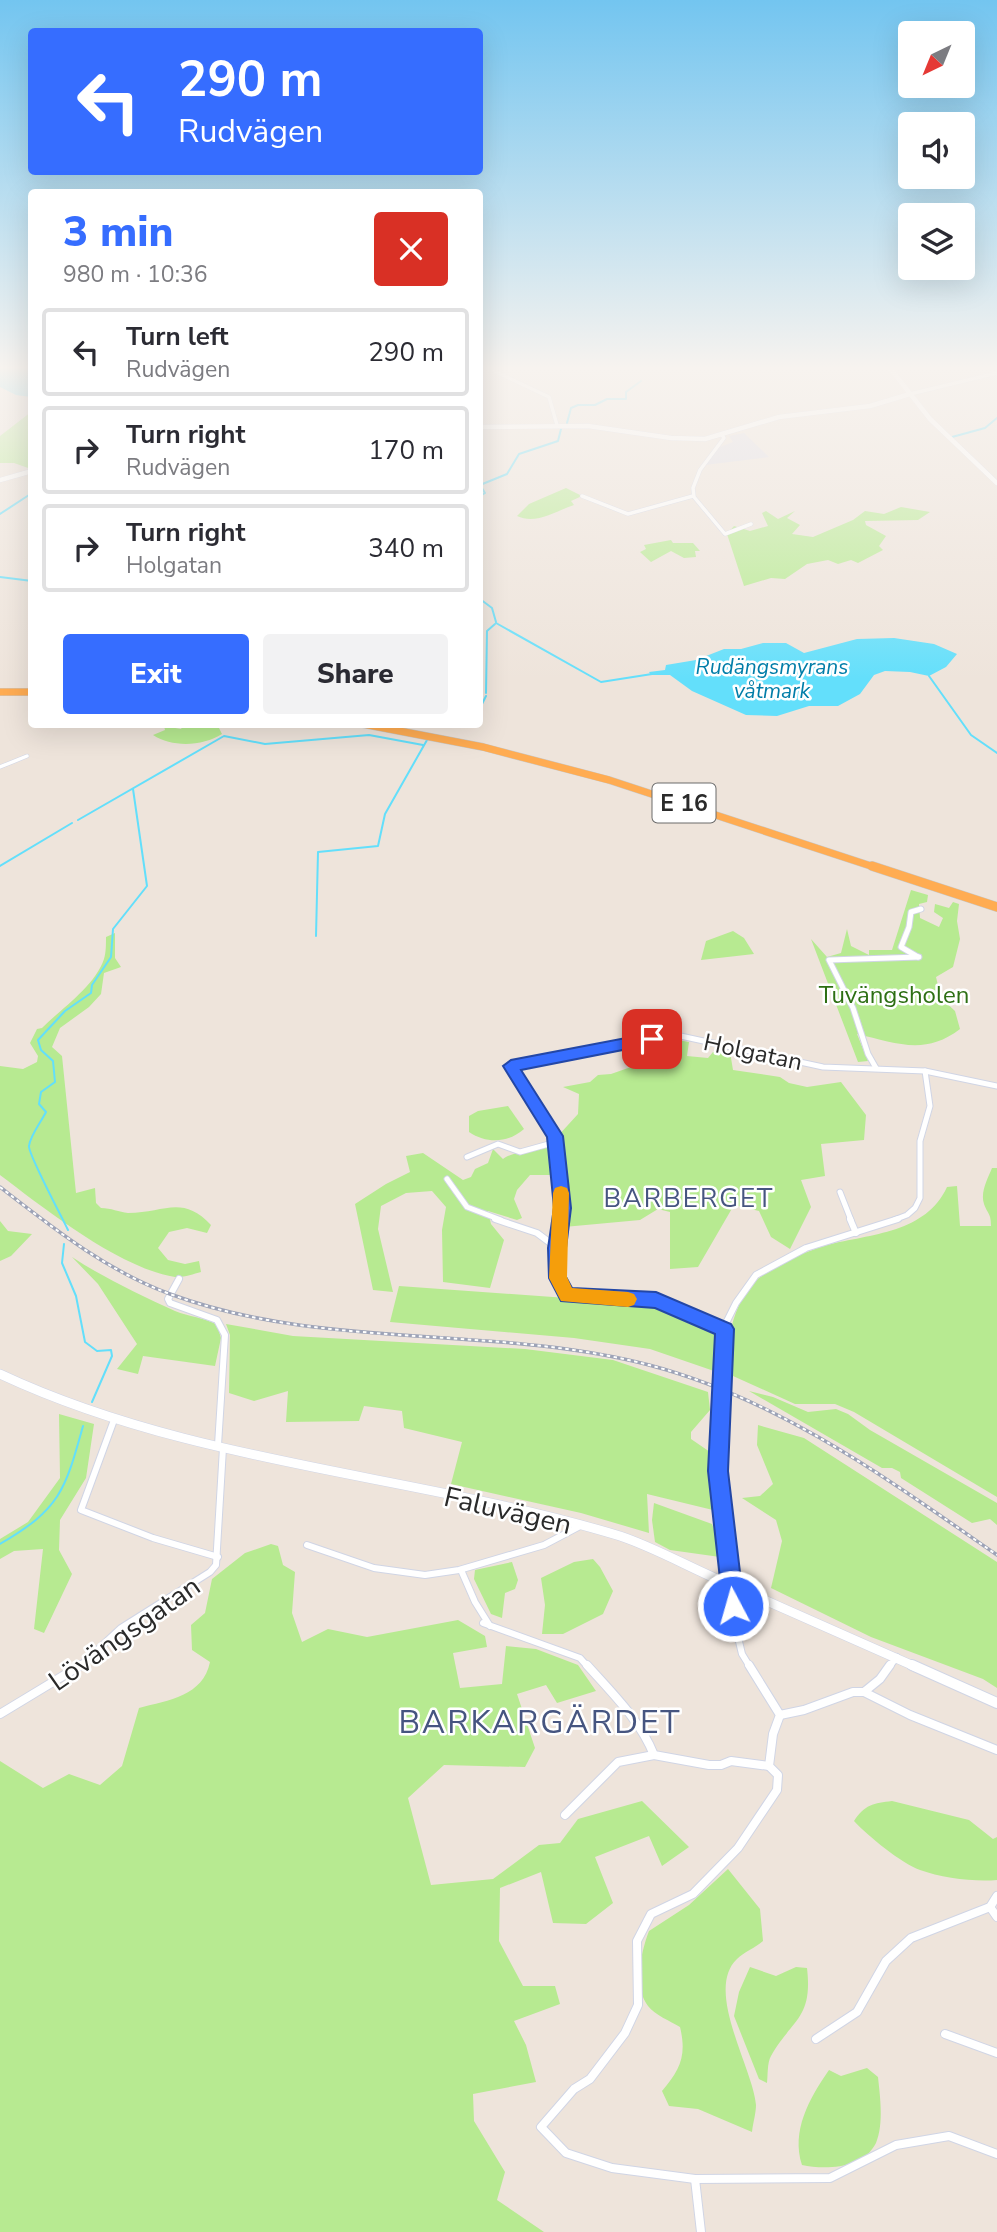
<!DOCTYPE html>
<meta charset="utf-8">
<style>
:root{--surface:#fff;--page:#f2f2f3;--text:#2b2b33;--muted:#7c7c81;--line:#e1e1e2;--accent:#366dff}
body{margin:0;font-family:"Nunito Sans",sans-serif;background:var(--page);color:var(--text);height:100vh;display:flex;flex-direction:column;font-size:26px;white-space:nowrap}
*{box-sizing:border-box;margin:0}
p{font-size:23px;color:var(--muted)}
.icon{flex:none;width:38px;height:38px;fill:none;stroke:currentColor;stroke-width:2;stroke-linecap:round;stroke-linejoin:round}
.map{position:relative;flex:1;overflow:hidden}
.side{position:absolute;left:28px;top:189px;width:455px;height:539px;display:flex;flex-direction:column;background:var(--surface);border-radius:7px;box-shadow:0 7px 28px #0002}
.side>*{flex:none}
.guide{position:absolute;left:28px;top:28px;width:455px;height:147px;border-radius:7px;box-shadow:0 7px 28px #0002;background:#366dff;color:#fff;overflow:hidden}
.needle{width:46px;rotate:223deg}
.controls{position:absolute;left:898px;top:21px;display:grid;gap:14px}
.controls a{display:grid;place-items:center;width:77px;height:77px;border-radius:7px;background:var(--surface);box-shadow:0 7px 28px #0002;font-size:35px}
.pin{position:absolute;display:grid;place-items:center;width:60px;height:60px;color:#fff;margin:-30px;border-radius:14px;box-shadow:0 4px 10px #0006}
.me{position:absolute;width:77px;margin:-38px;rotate:354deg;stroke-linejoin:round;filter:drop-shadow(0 0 5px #0008)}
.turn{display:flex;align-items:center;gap:24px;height:147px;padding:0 35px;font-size:32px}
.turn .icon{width:91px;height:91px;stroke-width:2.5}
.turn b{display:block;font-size:49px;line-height:60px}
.round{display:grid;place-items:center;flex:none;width:74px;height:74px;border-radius:7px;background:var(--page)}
.head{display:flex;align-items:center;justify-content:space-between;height:119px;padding:0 35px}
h1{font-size:42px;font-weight:800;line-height:52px;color:var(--accent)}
.cta{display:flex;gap:14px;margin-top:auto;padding:14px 35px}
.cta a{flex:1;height:80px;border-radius:7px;background:var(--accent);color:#fff;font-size:28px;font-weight:800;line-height:80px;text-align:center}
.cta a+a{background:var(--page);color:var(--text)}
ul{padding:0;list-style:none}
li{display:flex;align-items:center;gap:21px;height:88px;margin:0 14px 10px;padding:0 21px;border:4px solid var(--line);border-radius:7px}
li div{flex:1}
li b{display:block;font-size:26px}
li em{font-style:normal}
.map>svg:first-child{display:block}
.industrial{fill:#dedce5}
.green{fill:#b7ea91}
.water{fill:#63dffb}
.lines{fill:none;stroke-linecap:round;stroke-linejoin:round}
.stream{stroke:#63dffb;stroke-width:2}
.minor-far3-casing{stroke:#d0d5e5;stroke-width:4.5}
.minor-far2-casing{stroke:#d0d5e5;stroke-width:7}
.minor-far1-casing{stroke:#d0d5e5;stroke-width:8}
.minor-casing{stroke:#d0d5e5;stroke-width:10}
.tertiary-far2-casing{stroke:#d0d5e5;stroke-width:5}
.tertiary-far1-casing{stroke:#d0d5e5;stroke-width:10}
.tertiary-casing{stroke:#d0d5e5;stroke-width:12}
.trunk-far1-casing{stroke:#c8c8c8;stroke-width:8}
.trunk-casing{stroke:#c8c8c8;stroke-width:10}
.minor-far3{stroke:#fff;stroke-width:3.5}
.minor-far2{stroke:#fff;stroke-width:5}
.minor-far1{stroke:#fff;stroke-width:6}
.minor{stroke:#fff;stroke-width:8}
.tertiary-far2{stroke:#fff;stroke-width:4.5}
.tertiary-far1{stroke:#fff;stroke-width:9}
.tertiary{stroke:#fff;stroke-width:10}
.trunk-far1{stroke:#ffac52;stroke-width:7}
.trunk{stroke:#ffac52;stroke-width:9}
.rail-casing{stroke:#9da3b7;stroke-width:3.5}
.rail{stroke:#fff;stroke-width:2;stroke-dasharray:3.5;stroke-linecap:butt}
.route{fill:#366dff;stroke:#2347a6;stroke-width:2}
.slow{fill:#f59e0b}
.labels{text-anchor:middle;stroke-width:5;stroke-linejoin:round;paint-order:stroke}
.far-water-label{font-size:21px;font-style:italic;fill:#007da8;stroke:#fff}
.shield{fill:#fff;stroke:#6a6a6a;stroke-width:2}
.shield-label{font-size:23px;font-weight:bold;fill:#2a2a2a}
.park-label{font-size:24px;fill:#2d6f13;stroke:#fff}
.street-label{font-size:24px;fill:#2a2a2a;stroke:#fff}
.neighbourhood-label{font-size:26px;letter-spacing:2px;fill:#465580;stroke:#fff}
.near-street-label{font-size:28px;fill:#2a2a2a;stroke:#fff}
.near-neighbourhood-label{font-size:32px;letter-spacing:2px;fill:#465580;stroke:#fff}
</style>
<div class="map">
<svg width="997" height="2232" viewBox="0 0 997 2232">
<rect width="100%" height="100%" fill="#eee4db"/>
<!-- industrial -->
<path class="industrial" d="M744,433l25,24 -64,8 15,-18 13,-5 -4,-6z"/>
<!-- green -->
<g class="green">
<path d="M31,412v57l-17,-6h-14v-27z"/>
<path d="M566,488l16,8 -11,5 3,4c-18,6 -38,20 -57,11l12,-12z"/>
<path d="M901,507l29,5 -12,8 -53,1 1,4 20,11 -7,10 4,4 -25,13 -7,-3 -13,4 -10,-4 -21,4 -22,15 -14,-1 -27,8 -17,-52 7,-8 16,5 18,-5 -6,-13 4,-2 12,8 17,-8 -8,7 13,7 -8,9 21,3 40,-17 12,-9 19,3z"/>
<path d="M671,540l2,3h20l7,8h-5l1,6 -12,1 -13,-7 -20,11 -11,-10 6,-3 -2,-4z"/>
<path d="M184,724l37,1 -2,3 3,6c-19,12 -49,14 -69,1l12,-5 -1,-4 17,3z"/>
<path d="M911,890l17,5 -1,7 -8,2 1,14 19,9 4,-9 -9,-6 1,-8 14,4 4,-6 6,2 -2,17 3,18 -7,28 -17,10 5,21 14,13 5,18c-35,27 -64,14 -103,5l11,27 -10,1 -47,-123 16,18 14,-4 6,-24 4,17 18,9v-5h23z"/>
<path d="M733,931l11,7 10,16 -53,6 5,-19z"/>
<path d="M115,933v25l6,9 -17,6 -3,21 -12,13 -29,21 -8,19 10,9 14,137 19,-5 1,15 5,5c10,0 18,4 27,5 36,0 54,-19 83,12l-4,8 -20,-5 -18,4 -11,16 10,12 17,4 14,-3 2,11c-8,2 -18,6 -26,5 -56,-9 -130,-68 -175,-102v-109l23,3 14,-7 1,-6 -8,-13 7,-14 5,-1c20,-20 53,-42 62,-69 2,-6 2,-15 2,-22z"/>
<path d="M678,1040l11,2 -2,14 21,2 5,-6h17l3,18 47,7 9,6 18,4 34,-5 25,33 -2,25 -43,4 4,32 -24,4 10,27 -21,42 -19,-12 -12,-26 -25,-6 -36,62 -28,2v-57l-12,-3 -18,11 -76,7 -7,-90 21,-23 1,-20 -16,-7 27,-5 8,-7 13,-1 43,-15z"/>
<path d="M508,1106l16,23c-16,14 -37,15 -55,3v-16l9,-5z"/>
<path d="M554,1145l2,30h-26l-13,15 -3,9 8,19 -5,2 -29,-9 3,13 13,16 -14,48 -47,-6 -1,-52 4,-23 -14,-16 -26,2 -25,13 -3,23 15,63 -20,-2 -18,-86 31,-20 24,-12 -4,-16 17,-3 40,27 8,-3 4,-8 13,-6 5,-14 10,10c8,-7 38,-10 51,-14z"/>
<path d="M992,1168h5v329l-143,-85 -19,-8h-40l-62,-28 -9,-10c5,-30 10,-68 35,-88 14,-12 50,-28 68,-33 44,-11 99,-12 120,-58l10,-1 3,40h31c0,-13 -3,-11 -7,-22 -4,-12 4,-26 8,-36z"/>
<path d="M0,1221l8,10 24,3 -21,22 -11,5z"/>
<path d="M72,1257c32,21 68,38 103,54 14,6 29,6 42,14l4,13 -6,28 -72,-10 -5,18 -21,-5 20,-25 -39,-60z"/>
<path d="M399,1286l251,18 66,27 -2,40 -64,-22 -76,-11 -184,-16z"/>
<path d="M226,1324l67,12 232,13 88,11 95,32 2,18 -19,22v7l19,13 7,59 -70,-17 2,39 -68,-20 -130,-29 11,-42 -58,-14 -2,-17 -38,-5 -5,15 -73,1 2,-31 -34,10 -25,-8 1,-58z"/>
<path d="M749,1391l24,6 35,15 28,-3 12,5 22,16 127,73v22l-7,-6 -18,4 -71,-45 -1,-6 -8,-4h-10z"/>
<path d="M59,1414l35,10 -8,54 -26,42 -1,30 13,24 -28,59 -10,-4 9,-80 -29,2 -14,8v-20l28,-17 32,-44z"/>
<path d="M758,1425l46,13 193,124v126l-14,-9 -112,-42 -100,-49 11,-47 -6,-21 -34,-22 18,-2 13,-12 -16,-39z"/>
<path d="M654,1503l58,21 9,23 -1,10 -50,-7 -15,-8 -3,-22z"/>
<path d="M271,1544l7,2 5,19 12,7 -3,41 10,29 26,-13 39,8 91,-17 27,16 2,11 -34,6 7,35 42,-4 4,-38 30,3 42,16 18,26 -39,12 -11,-18 -29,9 18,54 -10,19 -81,-2 -36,33 23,87 62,-6 46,-34 21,-2 18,-24 64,-18 47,46 -27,19 -13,-30 -54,21 18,46 -27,21 -33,-1 -12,-51 -41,16 -1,53 24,45h32l5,18 -46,17 12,24 10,37 -63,12 1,27 31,51 -8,28 47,32h-544v-471l43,27 26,-14 31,11 22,-19 17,-58c30,-8 64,-12 71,-46l-18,-12 -1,-25 14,-12 7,-34 33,-26z"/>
<path d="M593,1559l7,8 13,24 -10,23 -40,20h-21l3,-29 -4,-27 33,-16z"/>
<path d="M512,1562l6,18 -3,9 -10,4 -3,25 -11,-4 -17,-35 1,-9z"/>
<path d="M892,1801l77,19 24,19 4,-2v43c-23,2 -55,-2 -77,-10 -19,-7 -52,-34 -66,-49 10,-16 20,-18 38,-20z"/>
<path d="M728,1869l32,40 3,32c-8,7 -19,11 -26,18 -33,31 16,109 19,146 0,8 -3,18 -4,27l-54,-23 -29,-3 -7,-15c18,-21 25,-35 18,-64 -10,-6 -25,-12 -32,-21 -15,-19 -7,-54 1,-75l40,-26z"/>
<path d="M750,1967l26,9 20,-9 11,1c6,51 -15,51 -36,88 -4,7 -3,19 -4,27l-8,-4 -25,-63 5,-24z"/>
<path d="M867,2068l11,9c2,19 6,47 -2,66 -13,26 -51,27 -74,22 -11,-34 7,-66 27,-95l12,6z"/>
</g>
<!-- water -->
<g class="water">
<path d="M0,368h31v29l-15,-2 -16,-8z"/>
<path d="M894,638l40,6 23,10 -11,13 -17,9 -19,-4 -25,-1 -11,4 -14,19 -22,12h-29l-32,10 -31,-1 -54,-24 -22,-16h-19l-2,-3 16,-2 1,-5 30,-5 28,-11h17l22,-6h23l18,10 53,-14z"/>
</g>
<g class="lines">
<!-- stream -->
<g class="stream">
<path d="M567,423l4,-15 7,-3h17l12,-6h19v-7l15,-11"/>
<path d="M952,437l33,-9 12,-10"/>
<path d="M480,485l27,-11 12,-20 39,-13 3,-12"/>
<path d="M480,485l5,8 -5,3"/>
<path d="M0,514l32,-21"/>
<path d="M0,577l32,4"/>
<path d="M480,599l12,9 4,14"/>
<path d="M496,623l105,59 51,-8"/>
<path d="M929,676l42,59 26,18"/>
<path d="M486,693l1,-62 8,-7"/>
<path d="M480,708l6,-12"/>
<path d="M78,820l146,-84 41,8 104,-9 54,10"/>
<path d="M0,866l72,-43"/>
<path d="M316,936l2,-84 60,-6 7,-32 42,-74"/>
<path d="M68,1230c-6,-13 -40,-76 -39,-84 1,-10 12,-24 17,-34l-7,-8 2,-12 14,-10 -2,-21 -12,-11 -3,-10 27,-29 26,-18 1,-8 19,-28 2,-28 34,-43 -14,-97"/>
<path d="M64,1244l-2,19 14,33 9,46 12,9 14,-1 1,6 -20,46"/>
<path d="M0,1544c60,-35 65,-53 83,-118"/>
</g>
<!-- minor-far3 casing -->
<g class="minor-far3-casing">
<g id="minor-far3">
<path d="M492,370l57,27 8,28"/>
<path d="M910,394l87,-21"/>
<path d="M722,435l2,3 -24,32 -7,18 1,9 31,37 26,-10"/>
<path d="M582,496l46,18 65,-18"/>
<path d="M0,767l27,-11"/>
</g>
</g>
<!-- minor-far2 casing -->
<g class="minor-far2-casing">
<g id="minor-far2">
<path d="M918,957l-17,-10 8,-20 2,-15 10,-3"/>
<path d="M876,1068l-8,-14 -15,-46 -24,-48 90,-3"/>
<path d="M467,1157l31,-13 22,8 36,-10"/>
<path d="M447,1179l20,28 34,13"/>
<path d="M840,1192l11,28"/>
<path d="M560,1220l2,-12 -7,-72 -44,-70 165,-31 147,32 102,4 72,15"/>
<path d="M894,1220l13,-5 8,-7 5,-10v-57l10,-35 -5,-35"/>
</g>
</g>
<!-- minor-far1 casing -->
<g class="minor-far1-casing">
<g id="minor-far1">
<path d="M495,1219l42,14 20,15"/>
<path d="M561,1219c-4,27 -7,51 6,76l90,5 68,30"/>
<path d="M850,1219l6,14"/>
<path d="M179,1279l-11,20 2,4 47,17 8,15 -7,110"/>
<path d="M114,1420l-33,90 72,28 65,19"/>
<path d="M307,1545l67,23 51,7 34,-5 85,-25 36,-19"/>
<path d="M461,1570l14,32 15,24"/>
<path d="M483,1623l97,35 8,9"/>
<path d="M79,1667l42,-39 89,-56 6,-7 7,-117"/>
<path d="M750,1667l-8,-13 -6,-25 -18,-158 7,-146 11,-22 20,-28 50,-27 92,-29"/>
<path d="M889,1667l8,-10"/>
</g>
</g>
<!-- minor casing -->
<g class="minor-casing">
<g id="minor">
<path d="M587,1665c25,28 53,55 67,90l55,10h12l10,-4 38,5"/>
<path d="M749,1665l31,50 -7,19 -4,32 9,9 -1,15 -39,58 -45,46 -42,20 -14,27 1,64 -13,28 -35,46 -16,10 -33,38 25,26 46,15 83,11 135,-1 66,-33 53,-9 48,18"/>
<path d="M864,1692l46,23 87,35"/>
<path d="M0,1714l81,-49"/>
<path d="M780,1715l24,-5 49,-18h11l16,-13 10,-14"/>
<path d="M565,1815l53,-53 36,-7"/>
<path d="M990,1907l7,10"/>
<path d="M945,2034l52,19"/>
<path d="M816,2039l41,-27 29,-51 25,-23 79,-31 7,-11"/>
<path d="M695,2179l6,53"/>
</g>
</g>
<!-- tertiary-far2 casing -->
<g class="tertiary-far2-casing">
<g id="tertiary-far2">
<path d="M890,368l40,51 67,64"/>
<path d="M480,427l108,-1 83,12 34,1 74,-22 91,-11 40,-12"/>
<path d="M0,480l32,-9"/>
</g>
</g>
<!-- tertiary-far1 casing -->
<g class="tertiary-far1-casing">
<path id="tertiary-far1" d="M0,1374c194,91 416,100 620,162 33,11 65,29 97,43 66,29 133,59 199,88"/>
</g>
<!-- tertiary casing -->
<g class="tertiary-casing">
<path id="tertiary" d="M912,1665l85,38"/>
</g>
<!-- trunk-far1 casing -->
<g class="trunk-far1-casing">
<g id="trunk-far1">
<path d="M0,692h32"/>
<path d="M363,724l120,23 126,33 268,88"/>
</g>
</g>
<!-- trunk casing -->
<g class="trunk-casing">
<path id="trunk" d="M872,866l125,41"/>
</g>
<!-- minor-far3 -->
<use href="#minor-far3" class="minor-far3"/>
<!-- minor-far2 -->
<use href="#minor-far2" class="minor-far2"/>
<!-- minor-far1 -->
<use href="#minor-far1" class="minor-far1"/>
<!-- minor -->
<use href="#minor" class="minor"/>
<!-- tertiary-far2 -->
<use href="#tertiary-far2" class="tertiary-far2"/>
<!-- tertiary-far1 -->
<use href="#tertiary-far1" class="tertiary-far1"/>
<!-- tertiary -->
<use href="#tertiary" class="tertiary"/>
<!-- trunk-far1 -->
<use href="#trunk-far1" class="trunk-far1"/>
<!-- trunk -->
<use href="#trunk" class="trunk"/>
<!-- rail casing -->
<g class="rail-casing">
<path id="rail" d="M0,1187c53,41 107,84 170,107 154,57 322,30 479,71 130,34 240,115 348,190"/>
</g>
<!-- rail -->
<use href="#rail" class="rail"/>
</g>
<!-- sky -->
<linearGradient id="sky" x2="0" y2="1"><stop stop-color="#73c5f0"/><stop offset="0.54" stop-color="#f7f3ef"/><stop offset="1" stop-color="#f7f3ef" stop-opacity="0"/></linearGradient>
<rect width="997" height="681" fill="url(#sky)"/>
<!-- route -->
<path class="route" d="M652,1033l8,6 -2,4 -137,27 42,66 8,72 -5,40v29l6,11 84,4 75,32 3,5 -6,142 16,135 -3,8 -8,3 -7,-3 -3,-8 -15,-135 7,-137 -60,-26 -94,-7 -12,-23 -1,-30 6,-40 -7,-71 -44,-71 8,-6z"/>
<!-- slow -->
<path class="slow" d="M561,1186l6,2 2,5 -2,84 5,11 56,4 6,2 3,5 -3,6 -6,2 -67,-6 -12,-23 4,-85 2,-5z"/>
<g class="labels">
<!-- far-water labels -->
<g class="far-water-label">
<text x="772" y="674">Rudängsmyrans<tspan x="772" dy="24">våtmark</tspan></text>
</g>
<!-- shield labels -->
<rect class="shield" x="652.5" y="783.5" width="63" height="39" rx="5"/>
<g class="shield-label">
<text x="684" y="811">E 16</text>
</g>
<!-- park labels -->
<g class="park-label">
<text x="894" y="1003">Tuvängsholen</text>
</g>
<!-- street labels -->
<g class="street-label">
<text transform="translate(753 1052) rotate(12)" y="8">Holgatan</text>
</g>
<!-- neighbourhood labels -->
<g class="neighbourhood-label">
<text x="689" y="1207">BARBERGET</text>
</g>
<!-- near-street labels -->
<g class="near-street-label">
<text transform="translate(508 1510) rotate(13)" y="10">Faluvägen</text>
<text transform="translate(124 1633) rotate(-35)" y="10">Lövängsgatan</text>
</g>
<!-- near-neighbourhood labels -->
<g class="near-neighbourhood-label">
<text x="540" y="1733">BARKARGÄRDET</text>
</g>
</g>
</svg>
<div class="controls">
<a><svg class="needle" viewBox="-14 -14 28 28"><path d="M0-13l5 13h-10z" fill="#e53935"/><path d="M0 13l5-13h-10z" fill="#7c7c81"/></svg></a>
<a><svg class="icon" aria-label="sound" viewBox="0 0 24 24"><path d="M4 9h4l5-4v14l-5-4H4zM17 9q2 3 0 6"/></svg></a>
<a><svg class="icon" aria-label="layers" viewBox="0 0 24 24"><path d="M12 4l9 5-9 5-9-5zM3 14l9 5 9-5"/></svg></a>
</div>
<div class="pin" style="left:652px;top:1039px;background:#d93025"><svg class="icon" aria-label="arrive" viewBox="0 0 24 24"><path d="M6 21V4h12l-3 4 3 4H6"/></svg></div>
<svg class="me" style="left:733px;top:1606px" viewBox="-20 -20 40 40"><circle r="17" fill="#366dff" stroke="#fff" stroke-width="3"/><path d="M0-11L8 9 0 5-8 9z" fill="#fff"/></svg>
<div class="guide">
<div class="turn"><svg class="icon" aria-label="left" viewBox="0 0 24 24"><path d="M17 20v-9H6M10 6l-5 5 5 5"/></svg><div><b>290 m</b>Rudvägen</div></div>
</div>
<section class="side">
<div class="head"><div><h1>3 min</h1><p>980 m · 10:36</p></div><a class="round" style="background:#d93025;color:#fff"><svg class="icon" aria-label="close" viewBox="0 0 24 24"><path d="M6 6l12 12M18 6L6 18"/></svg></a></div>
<ul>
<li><svg class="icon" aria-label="left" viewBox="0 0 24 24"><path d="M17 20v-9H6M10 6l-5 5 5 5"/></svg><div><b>Turn left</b><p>Rudvägen</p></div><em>290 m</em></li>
<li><svg class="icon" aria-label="right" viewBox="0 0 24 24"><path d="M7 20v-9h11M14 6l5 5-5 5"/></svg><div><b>Turn right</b><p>Rudvägen</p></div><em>170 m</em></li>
<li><svg class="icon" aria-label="right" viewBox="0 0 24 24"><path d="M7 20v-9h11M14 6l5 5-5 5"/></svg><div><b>Turn right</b><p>Holgatan</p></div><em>340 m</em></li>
</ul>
<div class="cta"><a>Exit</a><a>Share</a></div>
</section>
</div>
